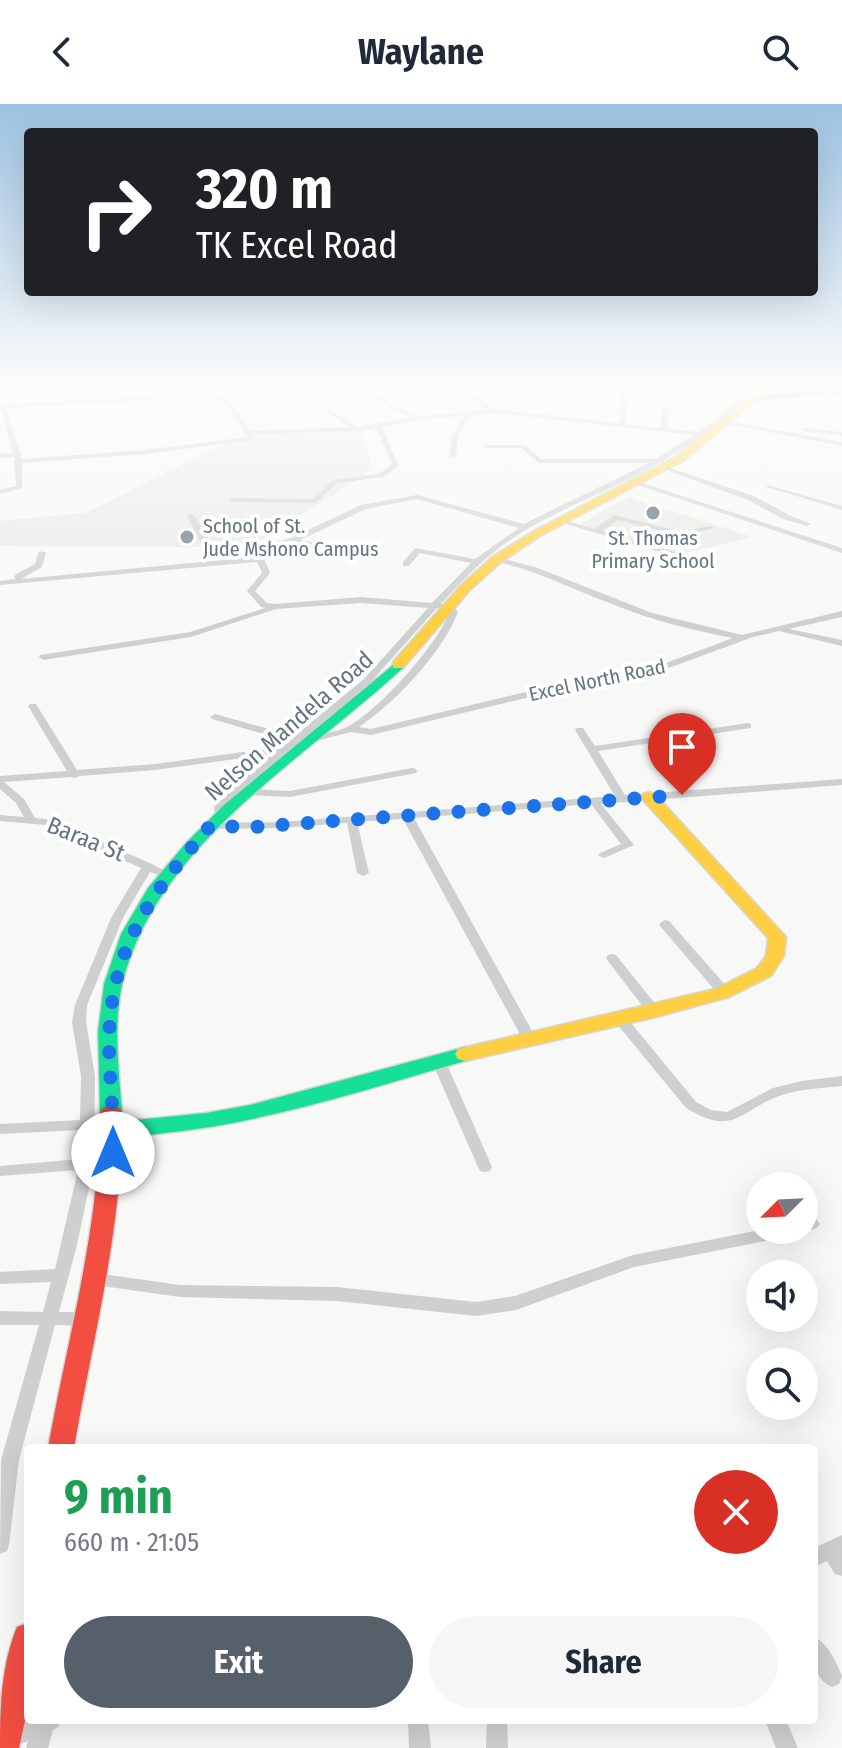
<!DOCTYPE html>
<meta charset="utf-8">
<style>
:root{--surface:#fff;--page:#f6f6f7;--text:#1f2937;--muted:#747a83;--accent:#55606b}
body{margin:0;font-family:"Fira Sans Condensed",sans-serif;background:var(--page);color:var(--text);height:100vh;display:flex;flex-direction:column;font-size:30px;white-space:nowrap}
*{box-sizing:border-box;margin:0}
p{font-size:26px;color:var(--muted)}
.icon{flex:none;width:44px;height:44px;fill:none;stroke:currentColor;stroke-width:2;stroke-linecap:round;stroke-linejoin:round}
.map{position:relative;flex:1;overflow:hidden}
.panel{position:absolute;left:24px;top:1340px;width:794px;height:280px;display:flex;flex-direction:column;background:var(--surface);border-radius:8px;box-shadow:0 8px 32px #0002}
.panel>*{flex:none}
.top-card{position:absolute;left:24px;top:24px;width:794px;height:168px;border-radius:8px;box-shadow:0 8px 32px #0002;background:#202124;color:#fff;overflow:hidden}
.needle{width:52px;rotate:246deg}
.fabs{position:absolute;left:746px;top:1068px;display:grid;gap:16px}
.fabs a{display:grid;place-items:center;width:72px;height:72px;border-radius:50%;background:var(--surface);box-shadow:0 8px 32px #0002;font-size:40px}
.pin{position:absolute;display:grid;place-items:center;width:68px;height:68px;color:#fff;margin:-82px -34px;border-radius:50% 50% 50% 0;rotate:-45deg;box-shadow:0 0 8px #0007}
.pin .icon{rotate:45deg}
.me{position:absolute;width:88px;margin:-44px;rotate:0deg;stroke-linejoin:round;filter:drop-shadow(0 0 6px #0008)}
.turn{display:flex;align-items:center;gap:28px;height:168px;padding:0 40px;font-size:36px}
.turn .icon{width:104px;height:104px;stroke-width:2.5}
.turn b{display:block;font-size:56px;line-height:68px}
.round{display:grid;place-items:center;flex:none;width:84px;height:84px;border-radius:42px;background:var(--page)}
.summary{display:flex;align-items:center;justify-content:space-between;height:136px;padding:0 40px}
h1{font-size:48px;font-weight:700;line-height:60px;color:#1e9e55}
.primary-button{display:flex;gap:16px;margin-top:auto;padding:16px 40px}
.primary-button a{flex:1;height:92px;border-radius:48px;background:var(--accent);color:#fff;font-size:32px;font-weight:700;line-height:92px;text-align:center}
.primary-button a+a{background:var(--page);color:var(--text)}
header{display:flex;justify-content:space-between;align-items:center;height:104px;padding:0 40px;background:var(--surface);font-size:36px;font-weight:700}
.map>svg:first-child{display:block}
.built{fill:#e8e9e8}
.green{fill:#e8ebe5}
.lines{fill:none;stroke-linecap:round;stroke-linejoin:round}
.fast-casing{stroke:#d5d6d7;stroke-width:3}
.slow-casing{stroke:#d5d6d7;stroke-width:3}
.jam-casing{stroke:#d5d6d7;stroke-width:3}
.street{fill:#cecfd0;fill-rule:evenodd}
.fast{fill:#16e098;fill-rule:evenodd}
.slow{fill:#ffcf43;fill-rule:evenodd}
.jam{fill:#f24e42;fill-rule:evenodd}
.route{stroke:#1a73e8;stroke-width:14;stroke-dasharray:0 25.2}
.poi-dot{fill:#98a3aa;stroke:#fff;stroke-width:3}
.labels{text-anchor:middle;stroke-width:8;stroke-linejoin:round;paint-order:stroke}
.far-poi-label{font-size:20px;fill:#647581;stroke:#fff;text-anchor:start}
.far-street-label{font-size:20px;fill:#647581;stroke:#fff}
.street-label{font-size:24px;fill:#647581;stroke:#fff}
</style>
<header><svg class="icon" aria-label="back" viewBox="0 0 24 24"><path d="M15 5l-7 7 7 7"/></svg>Waylane<svg class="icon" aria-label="search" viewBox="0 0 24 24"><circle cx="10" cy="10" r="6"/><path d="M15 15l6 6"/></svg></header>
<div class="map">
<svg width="842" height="1644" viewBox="0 0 842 1644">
<rect width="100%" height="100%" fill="#f8f8f7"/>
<!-- built -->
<g class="built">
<path d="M360,324l13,42 -115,72 -57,5 -201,-1v-25l85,-8 167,-83z"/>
<path d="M631,393l18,8 49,14 -19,10 -70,-22z"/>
</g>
<!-- green -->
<g class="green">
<path d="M301,326l2,37 -56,-1 8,-34z"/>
<path d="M275,365h56l-3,17 -50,-2z"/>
<path d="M609,403l69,22 20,-10 54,18 -71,17 -102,-29z"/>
</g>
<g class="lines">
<!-- fast casing -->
<g class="fast-casing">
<g id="fast">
<path d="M842,283v6l-85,7 -5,-3z"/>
<path d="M398,557l5,1v6c-99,91 -248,178 -281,317 -9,41 -3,86 0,127l-4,5h-14l-4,-5 -2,-80 6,-48 17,-50 27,-46 38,-45 39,-39z"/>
<path d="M465,943l7,2 3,5 -3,5c-98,28 -196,61 -298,73 -21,2 -48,7 -68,1l-3,-5 3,-5 100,-10 44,-8z"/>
</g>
</g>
<!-- slow casing -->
<g class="slow-casing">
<g id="slow">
<path d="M763,283h9l-89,74 -143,75 -40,27 -30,27 -67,78h-10v-6l69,-78 30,-27 40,-25 143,-75z"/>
<path d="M649,688l6,2 131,143 -2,19 -13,20 -42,21 -73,20 -191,44 -7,-2 -3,-5 3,-5 257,-60 42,-21 9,-12 2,-18 -125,-138 -2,-3 2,-3z"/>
</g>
</g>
<!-- jam casing -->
<g class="jam-casing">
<g id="jam">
<path d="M111,1001l7,2 4,5c1,115 -29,224 -48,336h-26c20,-112 52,-221 52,-336l4,-5z"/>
<path d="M28,1519v84l-9,41h-19c0,-41 1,-82 17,-121z"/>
</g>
</g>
<!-- street -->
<g class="street">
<path d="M36,283h24l-43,5 -3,-2z"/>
<path d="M199,283h9l26,20 16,24 99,-4 -22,-15 2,-3 29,18 54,-10 -20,-7 -26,-17 -2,-6h6l1,4 25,17 24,8 66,-6 -19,-15 -29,-8h9l24,6 22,16 127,14 -1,-36h6l1,37 34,4 3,-19 3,-2 3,2 -3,19 32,4 20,-14 33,-31h6c-25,26 -54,51 -86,69 -45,28 -96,46 -142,72 -35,20 -62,47 -88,76l12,1 5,7c-16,41 -62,90 -99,115l12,2 159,-38 109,-18 94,-35c-42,-8 -82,-18 -121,-34 -40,-15 -76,-34 -118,-43v-4h3l41,11 114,45 90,22 100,-24v6l-53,12 53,11v6l-63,-15 -26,6 -109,40 -114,20 -159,38 -20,-3 -35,9 -3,-1v-4c11,-3 25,-4 36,-10 33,-19 86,-79 101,-114l-3,-3 -10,-1 -68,76 -135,112 -10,11v12l-4,1 -5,-3 -1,-10 12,-15 46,-38 -117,16 -75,6 -5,2 -4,-1 -67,5 20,17 11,19 17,2 100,44 22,12 -6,3 -18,-7 -27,46 -36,87 -1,17 9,54 -1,88 -17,81 -18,67h26l6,2 2,5 -2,5 -6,2 -30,-1 -36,135 -10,85 -2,6 -7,3 1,-94 38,-135h-39v-14l43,1 8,-30 -51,2v-12l55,-3 23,-99 -78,6v-10l80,-7v-29l-80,4v-10l80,-4 1,-44 -9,-54 3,-17 36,-87 30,-50 -95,-43 -46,-4v-6l24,2 -8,-14 -16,-14v-13l67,-5 -39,-65 2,-2h6l41,66 78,-6 126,-17 7,-6 -76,-22 -2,-2 5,-3 79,22 69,-56 65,-72 -67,-5 -85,6 -85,28 -148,23 -4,-3 1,-2 150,-23 75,-24 -4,-1 -14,-16 15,-18 -5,-11 -257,23v-4l16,-2 -2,-2 1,-2 20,-11 3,-11 4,-2 4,2 -4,14 -21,12 234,-22 -10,-7 -43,-6 -15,-28 4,-2 4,2 13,24 45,8 38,-10 70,-33 56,-10 107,29 124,-61h-109l-18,-15h-34l-3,-2 1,-1h40l16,14h115l37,-24 -199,-22 -24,2 -12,21 -2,20 -3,2 -3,-2 2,-20 12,-20 -39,3 -43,8 16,39 -15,11 -46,6 -21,20 -83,-1 -4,-2 4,-2 81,1 19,-19 46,-6 13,-10 -16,-36 -14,3 -109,3 2,4 -3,2 -107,14 -123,9v25l-22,6v-4l16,-4 -2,-29 -14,1v-4l13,-1 -13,-49 166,-8zM202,286l28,19 18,28 -103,13 -123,9 -16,-51 160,-8zM417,395l102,29 -44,31 -60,-11 -12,14v4h6l11,-13 51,10 -39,40 -71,-6 -86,7 -8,-1 -12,-12 15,-18 -5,-12 1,-2 -7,-8 30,-9 54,9v-4l-43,-7 66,-31z"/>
<path d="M776,283h6l-8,10h-4z"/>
<path d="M729,317l113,21v4l-115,-22v-2z"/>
<path d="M805,324l37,4v4l-39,-5v-2z"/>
<path d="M663,363h4l87,29 35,19 22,9 -4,2 -24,-7 -35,-19 -85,-31z"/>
<path d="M635,378h4l203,66v5l-207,-69z"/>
<path d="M767,381l75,21v4l-75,-23z"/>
<path d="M614,411l68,17 28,-6 4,2 -32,8 -64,-16 -16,11 85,24 1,2 -4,2 -128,-38 4,-2 34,10z"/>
<path d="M748,619l3,1v4l-153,23 27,44 217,-16v6l-241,19 33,41 -30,13 -6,-3 2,-2 21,-9 -30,-40 -177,14 122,220 -2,3h-10l-2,-3 -119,-219 -46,3 12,51 -6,3 -6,-3 -10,-50 -66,5 -71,1 -5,-3 5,-3 71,-1 334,-26 -40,-66 2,-2h6l12,18z"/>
<path d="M412,664l4,1 1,2 -1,2 -126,24 -40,-2 -5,-3 5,-3 40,2z"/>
<path d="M665,816l4,1 59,67 1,3 -1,3h-10l-57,-67 -2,-3z"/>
<path d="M612,850l4,1 44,55 1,3 -1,3h-10l-42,-55 -2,-3 2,-3z"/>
<path d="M622,913l5,1 69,84 15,8 16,2 46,-24 29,-7 40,-5v10c-21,2 -43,3 -63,10 -42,16 -44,41 -93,12l-69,-84 -2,-3 2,-3z"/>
<path d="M439,953l5,2 2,3 46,105 -2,4 -5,1 -5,-1 -2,-4 -46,-105 2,-3z"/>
<path d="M812,1114l5,2 3,4 -3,4 -13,4 -5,-2 -3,4 -5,2 -157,31 -118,43 -40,6 -139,-15 -157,-4 -85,-12 -6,-1 -2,-5 2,-5 6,-1 85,12 157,2 139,15 39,-6 118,-41 127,-25h44v-10z"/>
<path d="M842,1431v41l-7,-2 -8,-13 -13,6v-19z"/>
<path d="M814,1533c13,5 23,26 28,39l-3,8 -7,3c-20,-8 -18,-31 -18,-50z"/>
<path d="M28,1615l33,1 -3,7 -5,3 -5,18h-22l2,-7 -17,7 -8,-3 -3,-6 3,-8z"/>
<path d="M408,1616h20l3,28h-22z"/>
<path d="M487,1616h20l1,28h-22z"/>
<path d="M765,1616h21l12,28h-22z"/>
</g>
<!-- fast -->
<use href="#fast" class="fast"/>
<!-- slow -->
<use href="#slow" class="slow"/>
<!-- jam -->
<use href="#jam" class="jam"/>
</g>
<!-- sky -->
<linearGradient id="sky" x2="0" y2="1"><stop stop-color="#9dc2e2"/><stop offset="0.55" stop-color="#fcfcfb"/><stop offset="1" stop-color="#fcfcfb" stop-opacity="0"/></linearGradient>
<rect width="842" height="513" fill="url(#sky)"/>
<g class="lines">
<!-- route -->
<path class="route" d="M113,1049c1,-35 -3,-69 -4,-104 -1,-97 40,-153 101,-223l44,1 428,-32"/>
</g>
<!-- markers -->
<g class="poi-dot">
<circle cx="653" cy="409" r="8"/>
<circle cx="187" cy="433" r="8"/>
</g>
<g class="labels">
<!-- far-poi labels -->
<g class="far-poi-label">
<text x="203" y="429">School of St.<tspan x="203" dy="23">Jude Mshono Campus</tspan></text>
<text x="653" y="441" text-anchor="middle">St. Thomas<tspan x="653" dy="23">Primary School</tspan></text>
</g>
<!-- far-street labels -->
<g class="far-street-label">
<text transform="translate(597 576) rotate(-12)" y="7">Excel North Road</text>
</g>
<!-- street labels -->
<g class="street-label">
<text transform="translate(289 622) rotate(-41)" y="8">Nelson Mandela Road</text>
<text transform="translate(86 735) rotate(22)" y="8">Baraa St</text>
</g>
</g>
</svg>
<div class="fabs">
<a><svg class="needle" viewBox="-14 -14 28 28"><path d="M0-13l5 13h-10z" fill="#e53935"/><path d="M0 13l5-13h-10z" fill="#747a83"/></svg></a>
<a><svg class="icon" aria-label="sound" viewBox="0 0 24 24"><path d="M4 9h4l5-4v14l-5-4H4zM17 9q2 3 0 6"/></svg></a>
<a><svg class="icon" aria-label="search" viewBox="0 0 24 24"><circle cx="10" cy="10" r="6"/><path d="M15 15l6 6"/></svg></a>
</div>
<div class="pin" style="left:682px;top:691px;background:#d93025"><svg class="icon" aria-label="arrive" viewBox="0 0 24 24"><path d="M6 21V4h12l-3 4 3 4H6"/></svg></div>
<svg class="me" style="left:113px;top:1049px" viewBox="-20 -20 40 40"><circle r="19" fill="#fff"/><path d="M0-13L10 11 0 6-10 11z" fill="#1a73e8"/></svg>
<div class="top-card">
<div class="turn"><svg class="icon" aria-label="right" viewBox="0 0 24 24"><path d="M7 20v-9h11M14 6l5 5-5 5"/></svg><div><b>320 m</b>TK Excel Road</div></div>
</div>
<section class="panel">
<div class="summary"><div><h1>9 min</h1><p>660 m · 21:05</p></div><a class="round" style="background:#d93025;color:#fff"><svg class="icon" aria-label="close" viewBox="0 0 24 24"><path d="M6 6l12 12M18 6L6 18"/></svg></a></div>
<div class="primary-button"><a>Exit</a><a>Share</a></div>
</section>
</div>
